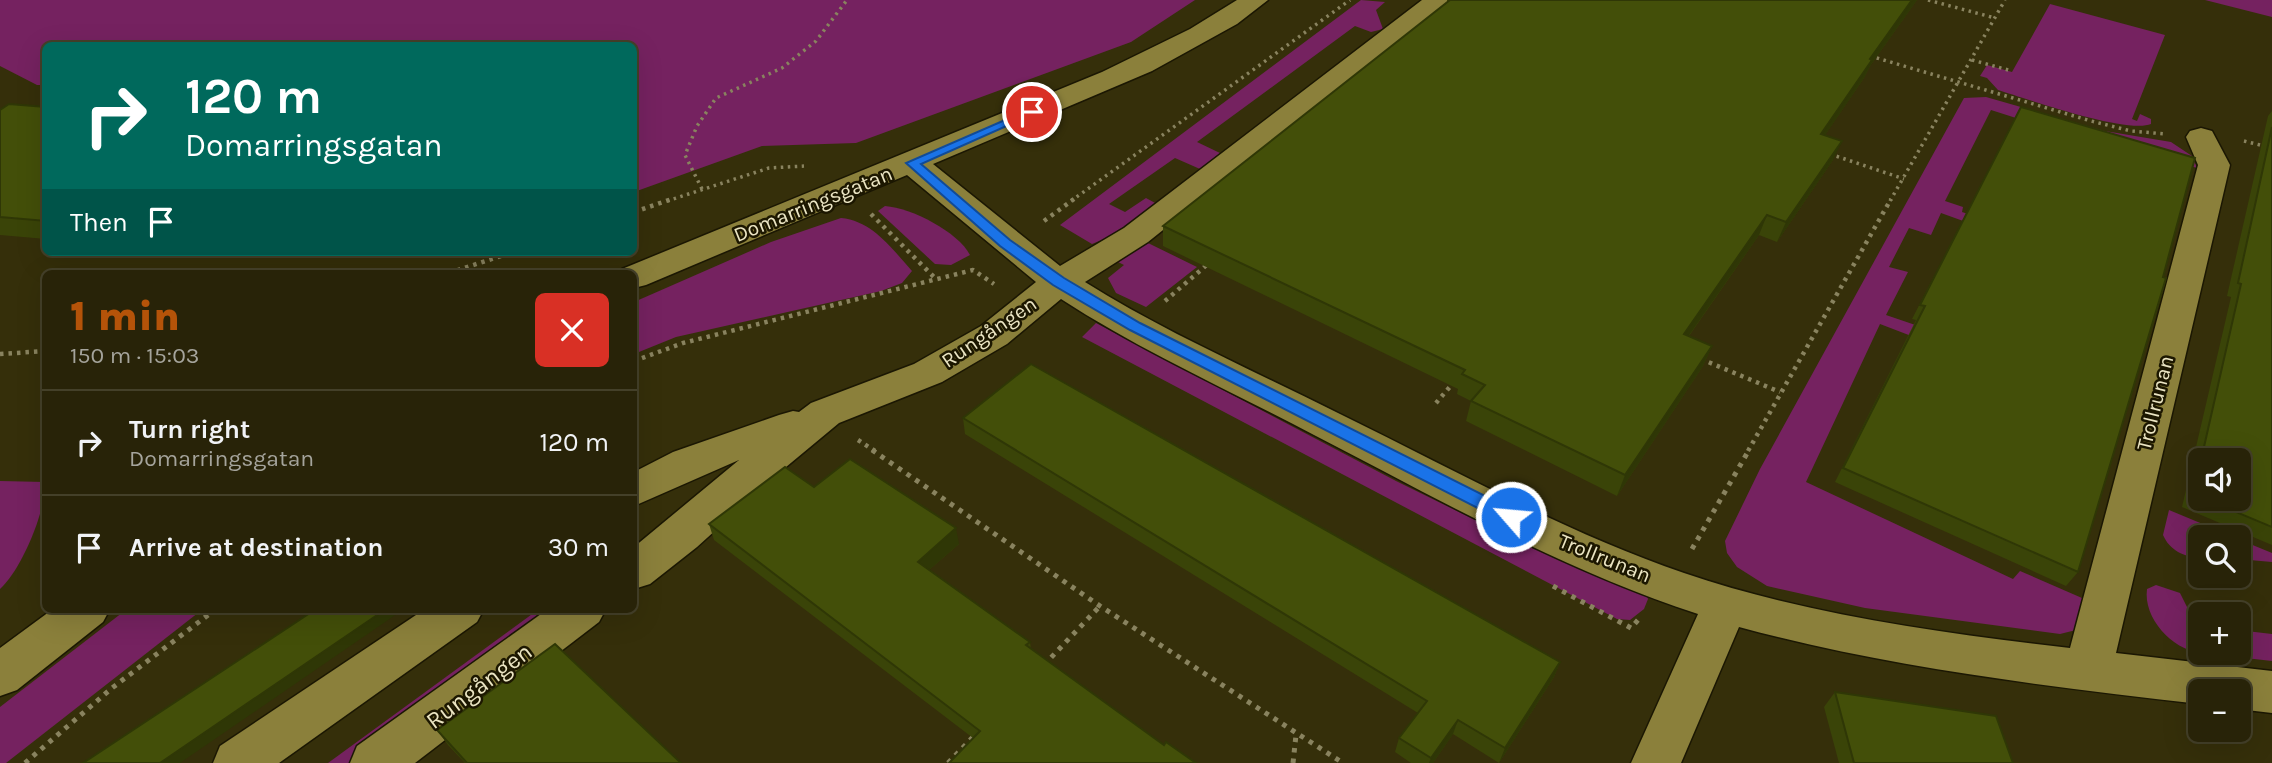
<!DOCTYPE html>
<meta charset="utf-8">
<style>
:root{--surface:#282308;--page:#302b12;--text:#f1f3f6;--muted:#a5a49c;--line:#444029;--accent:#b45309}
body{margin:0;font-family:Karla,sans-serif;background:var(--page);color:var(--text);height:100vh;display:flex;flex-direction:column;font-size:26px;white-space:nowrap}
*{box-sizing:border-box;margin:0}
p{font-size:23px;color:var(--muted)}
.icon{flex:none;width:38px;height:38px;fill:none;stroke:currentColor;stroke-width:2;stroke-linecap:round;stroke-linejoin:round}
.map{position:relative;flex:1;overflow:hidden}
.details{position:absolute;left:42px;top:270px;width:595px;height:343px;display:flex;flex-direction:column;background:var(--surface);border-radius:10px;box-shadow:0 7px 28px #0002,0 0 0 2px var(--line)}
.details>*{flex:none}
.guide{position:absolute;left:42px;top:42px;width:595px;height:214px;border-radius:10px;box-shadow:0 7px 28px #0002,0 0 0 2px var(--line);background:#00695c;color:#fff;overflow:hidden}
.controls{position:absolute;left:2188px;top:448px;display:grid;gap:14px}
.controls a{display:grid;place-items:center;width:63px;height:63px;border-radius:10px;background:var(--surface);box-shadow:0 7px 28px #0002,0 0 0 2px var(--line);font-size:35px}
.pin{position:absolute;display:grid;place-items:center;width:60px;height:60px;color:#fff;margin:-30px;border:4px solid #fff;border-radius:50%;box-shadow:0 2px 7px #0007}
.me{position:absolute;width:77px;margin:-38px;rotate:297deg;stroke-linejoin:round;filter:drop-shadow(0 0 5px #0008)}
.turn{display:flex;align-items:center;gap:24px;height:147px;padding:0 28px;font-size:32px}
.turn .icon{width:91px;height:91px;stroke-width:2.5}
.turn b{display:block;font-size:49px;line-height:60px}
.then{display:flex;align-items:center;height:66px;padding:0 28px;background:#0003;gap:14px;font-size:26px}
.round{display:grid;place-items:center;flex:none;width:74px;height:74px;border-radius:10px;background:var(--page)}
.overview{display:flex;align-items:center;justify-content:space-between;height:119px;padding:0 28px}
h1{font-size:42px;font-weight:800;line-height:52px;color:var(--accent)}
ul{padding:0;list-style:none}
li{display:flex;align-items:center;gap:21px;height:105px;padding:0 28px;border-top:2px solid var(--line)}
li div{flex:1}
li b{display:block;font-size:26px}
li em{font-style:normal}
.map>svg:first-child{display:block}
.green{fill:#752260}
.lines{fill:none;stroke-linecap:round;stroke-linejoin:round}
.minor-casing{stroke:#1b1703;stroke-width:3}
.path-far2{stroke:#89835f;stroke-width:3.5;stroke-dasharray:2.5 4.5;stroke-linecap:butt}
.path-far1{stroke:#89835f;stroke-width:4.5;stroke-dasharray:3.5 5;stroke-linecap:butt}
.path{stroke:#89835f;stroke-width:5;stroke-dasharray:4.5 6;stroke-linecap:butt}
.minor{fill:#8b803b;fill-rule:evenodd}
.wall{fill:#3a4408;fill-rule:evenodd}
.shaded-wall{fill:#2f3706}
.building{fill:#434f09;stroke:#2f3706;stroke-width:2}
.route{fill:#1a73e8;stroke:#114b97;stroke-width:2}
.labels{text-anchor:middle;stroke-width:5;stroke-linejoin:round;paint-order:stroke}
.street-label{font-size:21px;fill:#ebe5c3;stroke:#1c1700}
.near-street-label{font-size:24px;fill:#ebe5c3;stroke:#1c1700}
</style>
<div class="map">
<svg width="2272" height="763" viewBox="0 0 2272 763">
<rect width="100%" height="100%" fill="#352f0a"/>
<!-- green -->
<g class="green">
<path d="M0,0h1195l-64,42 -275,101 -94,3 -128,46v-146h-588l-1,39h-8l-37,-19z"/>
<path d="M1361,0l24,2 -9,8 7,19 -12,3 -16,-6 -158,116 23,11 -20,16 -25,-11 -66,46 16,8 21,-14 11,6 -41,30 -24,10 -32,-19z"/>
<path d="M2205,0h67v17z"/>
<path d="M2050,4l115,31 -33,84 5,2 3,-7 11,5v5c-24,10 -124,-25 -153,-34l-11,-12 -7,-2 7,-11 25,7z"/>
<path d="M1986,97l119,34 66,11 21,14 5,12 -177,-54 -4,4 -25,-8 -46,91 18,6 -1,5 88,29 -1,11 -108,-39 -10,22 -22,-7 -20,39 19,5 -22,43 138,47 -24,8 -120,-46 -74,158 207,97 7,-8 62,27 7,12 -13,20 -16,4 -195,-26 -98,-22 -30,-19 -10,-14 -2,-12 35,-72 204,-371z"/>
<path d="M885,206c27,2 73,26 85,49l-19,10 -16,-1 -57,-53z"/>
<path d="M841,218c32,3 51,31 71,53l-10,12 -21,8 -205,46 -42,17v-52l137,-60z"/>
<path d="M1148,243l49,24 -51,40 -30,-14 -8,-15 16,-13 -8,-4z"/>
<path d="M1096,323l300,158 130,64 119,47 3,7 -4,10 -14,11 -13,-1 -535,-282z"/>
<path d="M0,481l45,1c1,30 -24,88 -45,107z"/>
<path d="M2169,510l65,27h-34v22c-16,-3 -30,-8 -37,-24z"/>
<path d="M2238,539l34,14v9l-34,-3z"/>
<path d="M2156,585l24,8 16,32h4v28c-28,-4 -57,-35 -53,-64z"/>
<path d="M127,609h76l-197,154h-6v-56z"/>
<path d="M539,609h28l-210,154h-29z"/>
<path d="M2238,630l34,4v27l-71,-8h37z"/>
</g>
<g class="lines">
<!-- minor casing -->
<g class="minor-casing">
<g id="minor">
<path d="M1237,0h31l-31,24 -85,47 -219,93 127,102 64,-38 298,-228h29l-303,242 -63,40c81,51 170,89 255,132 113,55 224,118 344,159 123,42 257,60 386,75l128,-483 -12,-28 4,-6 11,-3 11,3 18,34 -114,488 156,18v42l-34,-4v-18h-38v13c-155,-18 -310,-36 -461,-77l-58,136h-50l67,-149c-135,-44 -258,-114 -384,-179 -85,-45 -173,-84 -253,-136l-54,45 -65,38 -103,41 -59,49 -83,75 -47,37 -16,5v-42l105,-87 -105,46v-34l39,-20 106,-37 14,-4 6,1 12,-9 103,-39 67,-38 55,-44 -129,-107 -261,110 -12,3v-15h-15l3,-4 480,-197 88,-43z"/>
<path d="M53,609h57l-7,13 -86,68 -17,6v-48z"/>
<path d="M425,609h59l-7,13 -198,141h-66l7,-17z"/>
<path d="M548,609h58l-7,13 -184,141h-65l7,-17z"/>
</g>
</g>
<!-- path-far2 -->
<g class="path-far2">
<path d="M1928,0l67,18"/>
<path d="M1870,56l221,65 40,10 35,3"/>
<path d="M1972,60l40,11"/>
<path d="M2244,141l28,7"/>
<path d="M1830,154l74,25"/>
<path d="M702,189l-17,-34 12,-29 19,-28 66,-30 34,-27 31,-41"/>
<path d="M667,201l102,-33 35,-2"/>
<path d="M1071,201l279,-201"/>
<path d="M1890,201l115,-201"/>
</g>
<!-- path-far1 -->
<g class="path-far1">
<path d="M634,212l38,-13"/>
<path d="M871,214l64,64"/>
<path d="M1044,221l30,-22"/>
<path d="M449,273l64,-21"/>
<path d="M1165,301l44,-38"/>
<path d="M0,354l46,-3"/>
<path d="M1701,359l79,33"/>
<path d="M634,361l49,-18 290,-73 21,14"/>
<path d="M1436,403l18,-21"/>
<path d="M858,440l17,11"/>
<path d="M1748,451l143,-252"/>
</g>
<!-- path -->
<g class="path">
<path d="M872,450l228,156 243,157"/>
<path d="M1692,549l57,-99"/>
<path d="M1553,586l78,42 7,-8"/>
<path d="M1044,665l56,-59"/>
<path d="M25,763l87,-75 104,-79"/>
<path d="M948,763l26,-27"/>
<path d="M1293,763l3,-28"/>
</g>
<!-- minor -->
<use href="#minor" class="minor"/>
</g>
<!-- wall -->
<g class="wall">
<path d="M1447,0h470l-47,66 -6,12 -39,57 8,25 -56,82 -18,-7 -70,101 23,10 -9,20 -86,130 -151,-75 5,-20 -14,-7 1,-5 -295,-143v-20l284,-223z"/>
<path d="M46,107v132l-46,-4v-125z"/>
<path d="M2021,107l57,465 -12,14 -231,-104 81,-162 -4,-1z"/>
<path d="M2272,111v434l-90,-38 49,-210 -4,-1 41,-180zM2200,460h38v39h-38z"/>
<path d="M963,418l597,244 -6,15 -55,86 -46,-29 -20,29h-22l-16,-11 4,-14 19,-25 -453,-279z"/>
<path d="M709,524l250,20 -30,26 101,72 1,7 133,96 32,18 -223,-25 -259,-198z"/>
<path d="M1835,692l178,71h-174l-15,-56z"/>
<path d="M437,730l244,33h-216l-17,-18z"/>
</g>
<!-- shaded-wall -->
<g class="shaded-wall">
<path d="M1912,0h5l-47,66 -6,12 -51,75 8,-19 49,-75z"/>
<path d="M1842,141l-9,19 -56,82 9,-20z"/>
<path d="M1767,215l-8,20 -83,119 8,-20z"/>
<path d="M1712,346l-9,20 -86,130 8,-21z"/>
<path d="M956,528l3,16 -38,33 -3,-15z"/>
<path d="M386,609h18l-224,154h-20z"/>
<path d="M1560,662l-6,15 -55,86 6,-15z"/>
<path d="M1458,720l-5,14 -20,29h-4l2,-5z"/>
</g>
<!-- building -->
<g class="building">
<path d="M1450,0h462l-42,59 2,1 -51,74 21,7 -56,81 -19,-7 -83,119 28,12 -87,129 -154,-74 14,-16 -23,-11 3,-4 -302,-144z"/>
<path d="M9,104l37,3v114l-46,-4v-107z"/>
<path d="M2021,107l174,51 -32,119 3,1 -88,294 -235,-104 82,-162 -5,-1z"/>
<path d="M2272,127v400l-67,-28h33v-39h-37l40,-176 -3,-1z"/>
<path d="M1031,364l529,298 -55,86 -47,-28 -27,38 -32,-20 28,-37 -464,-283z"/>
<path d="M850,459l106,69 -38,34 112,80 -4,3 138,100 2,-3 30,21h-247l31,-32 -271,-207 76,-57 29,20z"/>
<path d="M2200,468v29l-6,-3z"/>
<path d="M316,609h70l-226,154h-77z"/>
<path d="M555,644l126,119h-214l-30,-33z"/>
<path d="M1835,692l161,24 17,47h-159z"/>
</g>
<!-- route -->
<path class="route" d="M1028,110l10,2 -117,52 89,76 54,38 76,45 377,189 3,5 -3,5h-12l-375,-192 -77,-45 -53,-39 -94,-83z"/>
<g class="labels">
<!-- street labels -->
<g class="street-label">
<text transform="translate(813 204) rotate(-22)" y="7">Domarringsgatan</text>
<text transform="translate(989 332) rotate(-34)" y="7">Rungången</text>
<text transform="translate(2155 403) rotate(-76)" y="7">Trollrunan</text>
<text transform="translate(1605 558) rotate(22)" y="7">Trollrunan</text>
</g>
<!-- near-street labels -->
<g class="near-street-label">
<text transform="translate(479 686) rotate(-37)" y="8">Rungången</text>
</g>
</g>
</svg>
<div class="controls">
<a><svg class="icon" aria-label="sound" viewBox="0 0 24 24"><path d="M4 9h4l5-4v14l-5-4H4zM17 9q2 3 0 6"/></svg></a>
<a><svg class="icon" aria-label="search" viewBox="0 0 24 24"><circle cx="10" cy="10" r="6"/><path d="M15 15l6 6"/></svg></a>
<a>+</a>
<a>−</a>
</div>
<div class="pin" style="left:1032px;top:112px;background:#d93025"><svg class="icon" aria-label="arrive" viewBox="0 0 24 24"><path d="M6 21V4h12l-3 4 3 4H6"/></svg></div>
<svg class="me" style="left:1511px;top:517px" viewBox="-20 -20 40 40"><circle r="17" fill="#1a73e8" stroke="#fff" stroke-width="3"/><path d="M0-11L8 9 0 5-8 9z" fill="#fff"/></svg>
<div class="guide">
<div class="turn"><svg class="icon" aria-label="right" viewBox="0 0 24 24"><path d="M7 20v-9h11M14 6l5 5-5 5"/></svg><div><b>120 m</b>Domarringsgatan</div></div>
<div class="then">Then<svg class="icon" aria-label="arrive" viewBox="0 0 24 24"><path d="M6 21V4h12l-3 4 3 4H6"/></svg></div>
</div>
<section class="details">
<div class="overview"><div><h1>1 min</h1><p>150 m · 15:03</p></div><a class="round" style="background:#d93025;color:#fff"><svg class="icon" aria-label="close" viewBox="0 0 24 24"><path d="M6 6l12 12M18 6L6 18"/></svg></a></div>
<ul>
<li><svg class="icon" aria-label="right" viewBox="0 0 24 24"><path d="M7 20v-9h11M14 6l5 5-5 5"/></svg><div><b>Turn right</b><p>Domarringsgatan</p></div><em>120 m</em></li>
<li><svg class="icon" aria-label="arrive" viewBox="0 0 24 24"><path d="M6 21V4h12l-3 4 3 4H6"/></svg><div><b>Arrive at destination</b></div><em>30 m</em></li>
</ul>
</section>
</div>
